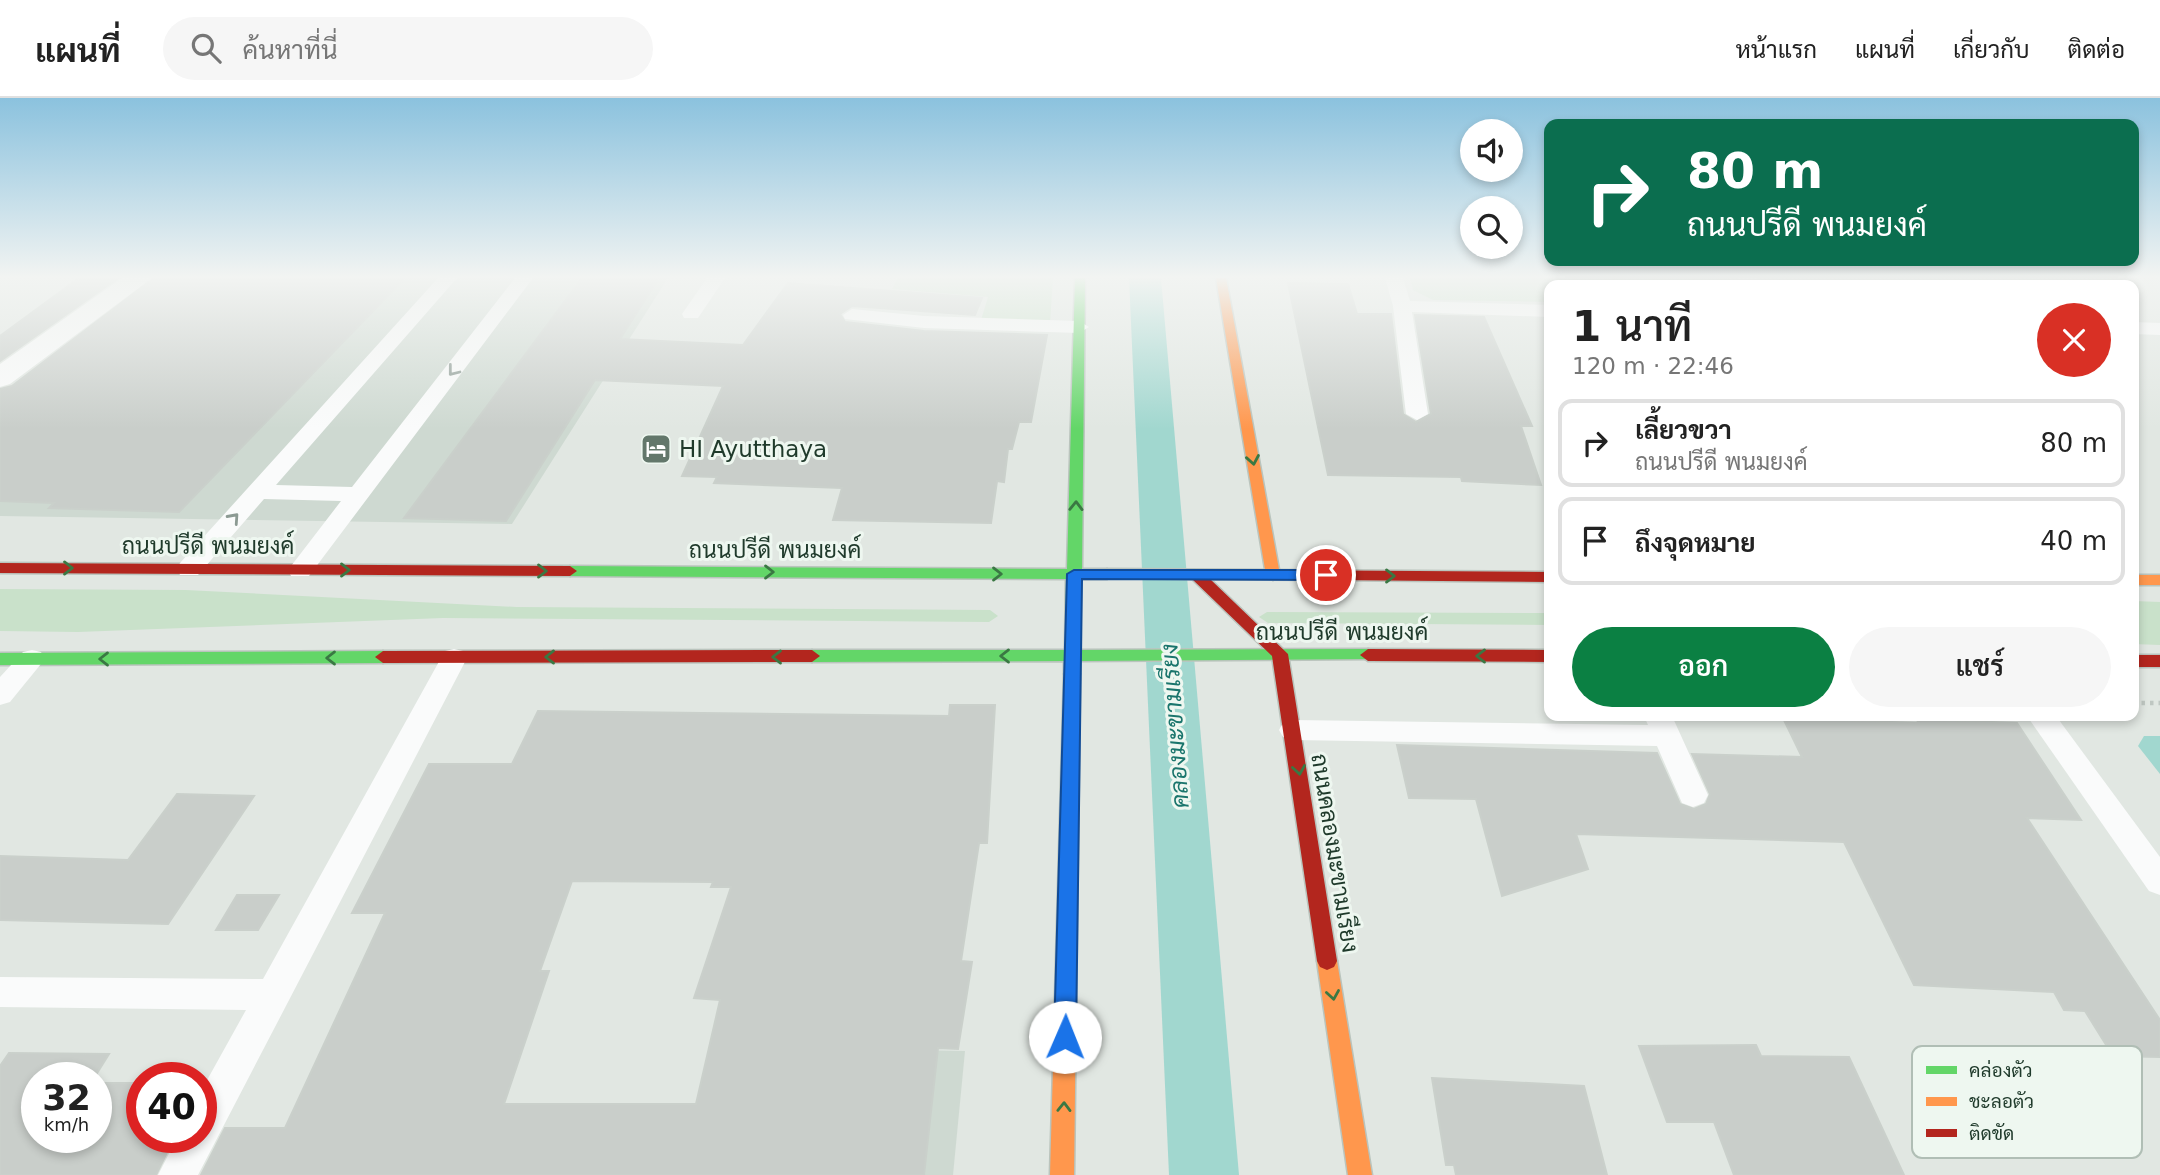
<!DOCTYPE html>
<html lang="th">
<meta charset="utf-8">
<style>
:root{--surface:#fff;--page:#f6f6f6;--text:#222;--muted:#767676;--line:#e0e0e0;--accent:#0b8043}
body{margin:0;font-family:"DejaVu Sans",Sarabun,sans-serif;background:var(--page);color:var(--text);height:100vh;display:flex;flex-direction:column;font-size:26px;white-space:nowrap}
*{box-sizing:border-box;margin:0}
p{font-size:23px;color:var(--muted)}
.icon{flex:none;width:38px;height:38px;fill:none;stroke:currentColor;stroke-width:2;stroke-linecap:round;stroke-linejoin:round}
.map{position:relative;flex:1;overflow:hidden}
.details{position:absolute;left:1544px;top:182px;width:595px;height:441px;display:flex;flex-direction:column;background:var(--surface);border-radius:14px;box-shadow:0 4px 10px #0003}
.details>*{flex:none}
.guide{position:absolute;left:1544px;top:21px;width:595px;height:147px;border-radius:14px;box-shadow:0 4px 10px #0003;background:#0b6e4f;color:#fff;overflow:hidden}
.buttons{position:absolute;left:1460px;top:21px;display:grid;gap:14px}
.buttons a{display:grid;place-items:center;width:63px;height:63px;border-radius:50%;background:var(--surface);box-shadow:0 4px 10px #0003;font-size:35px}
.speed{position:absolute;left:21px;top:964px;display:flex;gap:14px;font-size:35px;font-weight:700;text-align:center}
.speed>*{display:grid;place-content:center;width:91px;height:91px;border-radius:50%;background:var(--surface);box-shadow:0 4px 10px #0003;line-height:1}
.speed small{font-size:18px;font-weight:400}
.speed .limit{border:10px solid #d22;background:#fff;color:#111}
.pin{position:absolute;display:grid;place-items:center;width:60px;height:60px;color:#fff;margin:-30px;border:4px solid #fff;border-radius:50%;box-shadow:0 2px 7px #0007}
.me{position:absolute;width:77px;margin:-38px;rotate:1deg;stroke-linejoin:round;filter:drop-shadow(0 0 5px #0008)}
.turn{display:flex;align-items:center;gap:24px;height:147px;padding:0 28px;font-size:32px}
.turn .icon{width:91px;height:91px;stroke-width:2.5}
.turn b{display:block;font-size:49px;line-height:60px}
.round{display:grid;place-items:center;flex:none;width:74px;height:74px;border-radius:37px;background:var(--page)}
.summary{display:flex;align-items:center;justify-content:space-between;height:119px;padding:0 28px}
h1{font-size:42px;font-weight:600;line-height:52px}
.button{display:flex;gap:14px;margin-top:auto;padding:14px 28px}
.button a{flex:1;height:80px;border-radius:42px;background:var(--accent);color:#fff;font-size:28px;font-weight:600;line-height:80px;text-align:center}
.button a+a{background:var(--page);color:var(--text)}
ul{padding:0;list-style:none}
li{display:flex;align-items:center;gap:21px;height:88px;margin:0 14px 10px;padding:0 14px;border:4px solid var(--line);border-radius:14px}
li div{flex:1}
li b{display:block;font-size:26px}
li em{font-style:normal}
header{display:flex;align-items:center;gap:42px;box-sizing:border-box;height:98px;padding:0 35px;background:var(--surface);border-bottom:2px solid var(--line)}
header strong{font-size:33px}
nav{display:flex;gap:38px;margin-inline-start:auto;font-size:24px}
.search{width:490px;height:63px;background:var(--page);display:flex;align-items:center;gap:18px;box-sizing:border-box;padding:0 24px;border-radius:38px;color:var(--muted);font-size:26px}
.map>svg:first-child{display:block}
.built{fill:#ced9d1}
.green{fill:#c9e1ca}
.water{fill:#a1d7cf}
.lines{fill:none;stroke-linecap:round;stroke-linejoin:round}
.canal{fill:#a1d7cf;fill-rule:evenodd}
.building{fill:#c9ceca;stroke:#cad0cb;stroke-width:2;fill-rule:evenodd}
.fast-casing{stroke:#bac4bd;stroke-width:3}
.slow-casing{stroke:#bac4bd;stroke-width:3}
.jam-casing{stroke:#bac4bd;stroke-width:3}
.path{stroke:#bfc7c2;stroke-width:4.5;stroke-dasharray:3.5 5;stroke-linecap:butt}
.lane{fill:#fafbfb;fill-rule:evenodd}
.street{fill:#fafbfb;fill-rule:evenodd}
.fast{fill:#63d668;fill-rule:evenodd}
.slow{fill:#ff974d;fill-rule:evenodd}
.jam{fill:#b3261e;fill-rule:evenodd}
.oneway{stroke:#8c9a93}
.oneway2{stroke:#3a7843}
.route{fill:#1a73e8;stroke:#114b97;stroke-width:2}
.labels{text-anchor:middle;stroke-width:6;stroke-linejoin:round;paint-order:stroke}
.poi-label{font-size:23px;fill:#1f3a2b;stroke:#eef7f0;text-anchor:start}
.street-label{font-size:23px;fill:#1f3a2b;stroke:#eef7f0}
.water-label{font-size:24px;font-style:italic;fill:#1a756c;stroke:#eef7f0}
.key{fill:#eef7f0;stroke:#b0beb5;stroke-width:2}
.key-label{font-size:19px;fill:#1f3a2b}
</style>
<header>
<strong>แผนที่</strong>
<div class="search"><svg class="icon" aria-label="search" viewBox="0 0 24 24"><circle cx="10" cy="10" r="6"/><path d="M15 15l6 6"/></svg>ค้นหาที่นี่</div>
<nav><a>หน้าแรก</a><a>แผนที่</a><a>เกี่ยวกับ</a><a>ติดต่อ</a></nav>
</header>
<div class="map">
<svg width="2160" height="1077" viewBox="0 0 2160 1077">
<rect width="100%" height="100%" fill="#e1e7e2"/>
<!-- built -->
<g class="built">
<path d="M331,180h337l-156,246 -512,-8v-75l148,5z"/>
<path d="M796,950l169,3 -12,124h-183z"/>
</g>
<!-- green -->
<g class="green">
<path d="M898,180h155l-3,45 -69,-3 7,-23 -96,-8z"/>
<path d="M1410,180h319l8,7h-188v17l-116,-2 -20,-10z"/>
<path d="M0,491l186,1 331,17 473,3 8,6 -9,6 -546,-4 -365,14 -78,-1z"/>
<path d="M2133,503l27,1v43l-27,-1z"/>
<path d="M1267,514l282,1v12l-281,-2 -9,-6z"/>
</g>
<!-- water -->
<path class="water" d="M2144,638h16v38l-22,-28z"/>
<g class="lines">
<!-- canal -->
<path class="canal" d="M1129,180h32l78,897h-70z"/>
</g>
<!-- building -->
<g class="building">
<path d="M79,180h39l-118,83v-25z"/>
<path d="M154,180h251l-226,234 -130,-4 5,-5 -54,-2v-112l12,-3z"/>
<path d="M582,180h77l-39,61 123,6 45,-62 194,15 -7,17 -123,-9 -12,8 5,8 79,9 123,4 -16,87h-12l-7,27h-4l-4,33 -7,-1 -6,42 -158,-3 9,-32 -128,-5 3,-6 -35,-1 41,-90 -128,-6 -89,141 -102,-3z"/>
<path d="M1288,185l60,1 9,30h34l12,100 13,8 15,-8 -16,-99 69,2 48,109h-11l20,59 -79,-4 -1,-4 -133,-2z"/>
<path d="M950,607h45l-8,138h-8l-18,118 11,1 -14,87 -20,-1 -14,127h-723l24,-47h60l100,-215h-33l77,-149h83l26,-53 411,5zM572,783l141,1 -2,5h20l-37,111 26,2 -24,104h-192l45,-133h-9z"/>
<path d="M1783,620l136,5 -3,-4 101,4 64,97 -54,-2 133,202v37l-47,-1 -28,-45 -21,-1 -10,-18 -140,-7 -70,-143 -268,-8 12,35 -86,27 -26,-97 -67,-1 -12,-53 260,8 23,51 14,5 12,-5 4,-10 -18,-40 110,3z"/>
<path d="M177,696l77,2 -86,128 -168,-4v-64l128,4z"/>
<path d="M237,797h42l-21,35h-42z"/>
<path d="M1756,947l5,11 88,1 55,118h-170l-20,-53h-47l-28,-76z"/>
<path d="M9,955l100,1 -15,24h-57v60h59v-55h46v55h32l-18,37h-156v-109z"/>
<path d="M1432,980l152,8 23,89h-151l-2,-10h-8z"/>
</g>
<g class="lines">
<!-- fast casing -->
<g class="fast-casing">
<g id="fast">
<path d="M1075,180h10l-3,291h25l7,5 -7,5h-26l-1,71 288,-1 6,2 2,4 -2,4 -294,2v13l-8,6 -8,-6v-13l-252,1 -8,-6 8,-6h253l1,-71 -496,-3 -7,-5 7,-5 497,3z"/>
<path d="M383,553l8,6 -8,6 -383,2v-12z"/>
</g>
</g>
<!-- slow casing -->
<g class="slow-casing">
<g id="slow">
<path d="M1216,180h10l54,297 -7,5 -7,-5z"/>
<rect x="2133" y="477" width="27" height="10"/>
<path d="M1072,570l8,6 -6,501h-24l14,-501z"/>
<path d="M1327,854l7,3 3,6 35,214h-24l-31,-214 3,-6z"/>
</g>
</g>
<!-- jam casing -->
<g class="jam-casing">
<g id="jam">
<path d="M0,465l570,3 7,5 -7,5 -570,-3z"/>
<path d="M1107,471l442,3v10l-339,-3 78,75 49,307 -3,6 -7,3 -7,-3 -3,-6 -45,-305 -80,-77 -90,-2 -2,-3z"/>
<path d="M1368,551l181,1v12l-181,-1 -8,-6z"/>
<path d="M812,552l8,6 -8,6 -429,1 -8,-6 8,-6z"/>
<rect x="2133" y="557" width="27" height="12"/>
</g>
</g>
<!-- path -->
<path class="path" d="M2133,605h27"/>
<!-- lane -->
<g class="lane">
<path d="M438,180h19l-181,207 76,2 163,-209h18l-224,298h-18l-3,-6 53,-69 -77,-2 -66,76h-18l-3,-6 3,-6z"/>
<path d="M707,180h18l-27,40h-14l-2,-4z"/>
<path d="M1385,180h18l7,23 139,4v12l-137,-5 16,102 -11,6 -11,-6 -13,-108z"/>
<path d="M1737,180h20l6,7h-19z"/>
<path d="M852,211l72,7 155,5 10,6 -10,6 -155,-5 -79,-9 -2,-4z"/>
<path d="M2133,224l27,1v12l-27,-1z"/>
<path d="M454,551l9,2 4,7 -269,517h-40l19,-37h24v-47l45,-81 -246,-3v-30l263,2 178,-321 4,-7z"/>
<path d="M32,552l9,2 4,7 -35,43 -10,3v-28l23,-25z"/>
<path d="M1644,618h28l36,79 -4,8 -11,4 -11,-4 -25,-57 -364,-6 -10,-3 -4,-7 4,-7 10,-3 355,5z"/>
<path d="M2027,618h29l104,141v38l-11,-4z"/>
</g>
<!-- street -->
<path class="street" d="M122,180h30l-142,106 -10,3v-23z"/>
<!-- fast -->
<use href="#fast" class="fast"/>
<!-- slow -->
<use href="#slow" class="slow"/>
<!-- jam -->
<use href="#jam" class="jam"/>
</g>
<!-- one-way arrows -->
<defs><path id="oneway-chevron" d="M-2-3.5L2.5 0L-2 3.5" fill="none" stroke-width="1.6" stroke-linecap="round" stroke-linejoin="round" transform="scale(1.75)"/></defs>
<g class="oneway">
<use href="#oneway-chevron" transform="translate(453 273) rotate(128)"/>
<use href="#oneway-chevron" transform="translate(234 420) rotate(-48)"/>
</g>
<g class="oneway2">
<use href="#oneway-chevron" transform="translate(1253 362) rotate(80)"/>
<use href="#oneway-chevron" transform="translate(1076 408) rotate(-89)"/>
<use href="#oneway-chevron" transform="translate(68 470)"/>
<use href="#oneway-chevron" transform="translate(345 472)"/>
<use href="#oneway-chevron" transform="translate(542 473)"/>
<use href="#oneway-chevron" transform="translate(769 474)"/>
<use href="#oneway-chevron" transform="translate(997 476)"/>
<use href="#oneway-chevron" transform="translate(1390 478)"/>
<use href="#oneway-chevron" transform="translate(1005 558) rotate(180)"/>
<use href="#oneway-chevron" transform="translate(1481 558) rotate(-180)"/>
<use href="#oneway-chevron" transform="translate(550 559) rotate(180)"/>
<use href="#oneway-chevron" transform="translate(777 559) rotate(180)"/>
<use href="#oneway-chevron" transform="translate(331 560) rotate(180)"/>
<use href="#oneway-chevron" transform="translate(104 561) rotate(180)"/>
<use href="#oneway-chevron" transform="translate(1299 672) rotate(81)"/>
<use href="#oneway-chevron" transform="translate(1333 897) rotate(81)"/>
<use href="#oneway-chevron" transform="translate(1064 1009) rotate(-89)"/>
</g>
<!-- sky -->
<linearGradient id="sky" x2="0" y2="1"><stop stop-color="#8bc2de"/><stop offset="0.54" stop-color="#f2f4f2"/><stop offset="1" stop-color="#f2f4f2" stop-opacity="0"/></linearGradient>
<rect width="2160" height="331" fill="url(#sky)"/>
<!-- route -->
<path class="route" d="M1074,472h252l8,5 -8,5 -244,-1 -6,458 -3,7 -8,2 -7,-2 -4,-7 13,-463z"/>
<!-- icons -->
<defs>
<g id="hotel-square" transform="scale(1.575)"><rect x="-9" y="-9" width="18" height="18" rx="4" fill="#63776b" stroke="#eef7f0"/><path d="M-6-4.5h1.5V1H6V5H4.5V3h-9V5H-6ZM-4 0a1.8 1.8 0 1 1 3.6 0ZM.5 0V-2.5h3Q6-2.5 6 0Z" fill="#fff"/></g>
</defs>
<g fill-rule="evenodd">
<use href="#hotel-square" x="656" y="351"/>
</g>
<g class="labels">
<!-- poi labels -->
<g class="poi-label">
<text x="679" y="359">HI Ayutthaya</text>
</g>
<!-- street labels -->
<g class="street-label">
<text x="208" y="456">ถนนปรีดี พนมยงค์</text>
<text x="775" y="460">ถนนปรีดี พนมยงค์</text>
<text x="1342" y="542">ถนนปรีดี พนมยงค์</text>
<text transform="translate(1335 755) rotate(81)" y="8">ถนนคลองมะขามเรียง</text>
</g>
<!-- water labels -->
<g class="water-label">
<text transform="translate(1175 628) rotate(-94)" y="8">คลองมะขามเรียง</text>
</g>
</g>
<!-- legend -->
<rect x="1912" y="948" width="230" height="112" rx="10" class="key"/>
<rect x="1926" y="968" width="31" height="8" fill="#63d668"/>
<rect x="1926" y="999" width="31" height="9" fill="#ff974d"/>
<rect x="1926" y="1031" width="31" height="8" fill="#b3261e"/>
<g class="key-label">
<text x="1969" y="979">คล่องตัว</text>
<text x="1969" y="1010">ชะลอตัว</text>
<text x="1969" y="1042">ติดขัด</text>
</g>
</svg>
<div class="buttons">
<a><svg class="icon" aria-label="sound" viewBox="0 0 24 24"><path d="M4 9h4l5-4v14l-5-4H4zM17 9q2 3 0 6"/></svg></a>
<a><svg class="icon" aria-label="search" viewBox="0 0 24 24"><circle cx="10" cy="10" r="6"/><path d="M15 15l6 6"/></svg></a>
</div>
<div class="speed"><div>32<small>km/h</small></div><div class="limit">40</div></div>
<div class="pin" style="left:1326px;top:477px;background:#d93025"><svg class="icon" aria-label="arrive" viewBox="0 0 24 24"><path d="M6 21V4h12l-3 4 3 4H6"/></svg></div>
<svg class="me" style="left:1065px;top:939px" viewBox="-20 -20 40 40"><circle r="19" fill="#fff"/><path d="M0-13L10 11 0 6-10 11z" fill="#1a73e8"/></svg>
<div class="guide">
<div class="turn"><svg class="icon" aria-label="right" viewBox="0 0 24 24"><path d="M7 20v-9h11M14 6l5 5-5 5"/></svg><div><b>80 m</b>ถนนปรีดี พนมยงค์</div></div>
</div>
<section class="details">
<div class="summary"><div><h1>1 นาที</h1><p>120 m · 22:46</p></div><a class="round" style="background:#d93025;color:#fff"><svg class="icon" aria-label="close" viewBox="0 0 24 24"><path d="M6 6l12 12M18 6L6 18"/></svg></a></div>
<ul>
<li><svg class="icon" aria-label="right" viewBox="0 0 24 24"><path d="M7 20v-9h11M14 6l5 5-5 5"/></svg><div><b>เลี้ยวขวา</b><p>ถนนปรีดี พนมยงค์</p></div><em>80 m</em></li>
<li><svg class="icon" aria-label="arrive" viewBox="0 0 24 24"><path d="M6 21V4h12l-3 4 3 4H6"/></svg><div><b>ถึงจุดหมาย</b></div><em>40 m</em></li>
</ul>
<div class="button"><a>ออก</a><a>แชร์</a></div>
</section>
</div>
